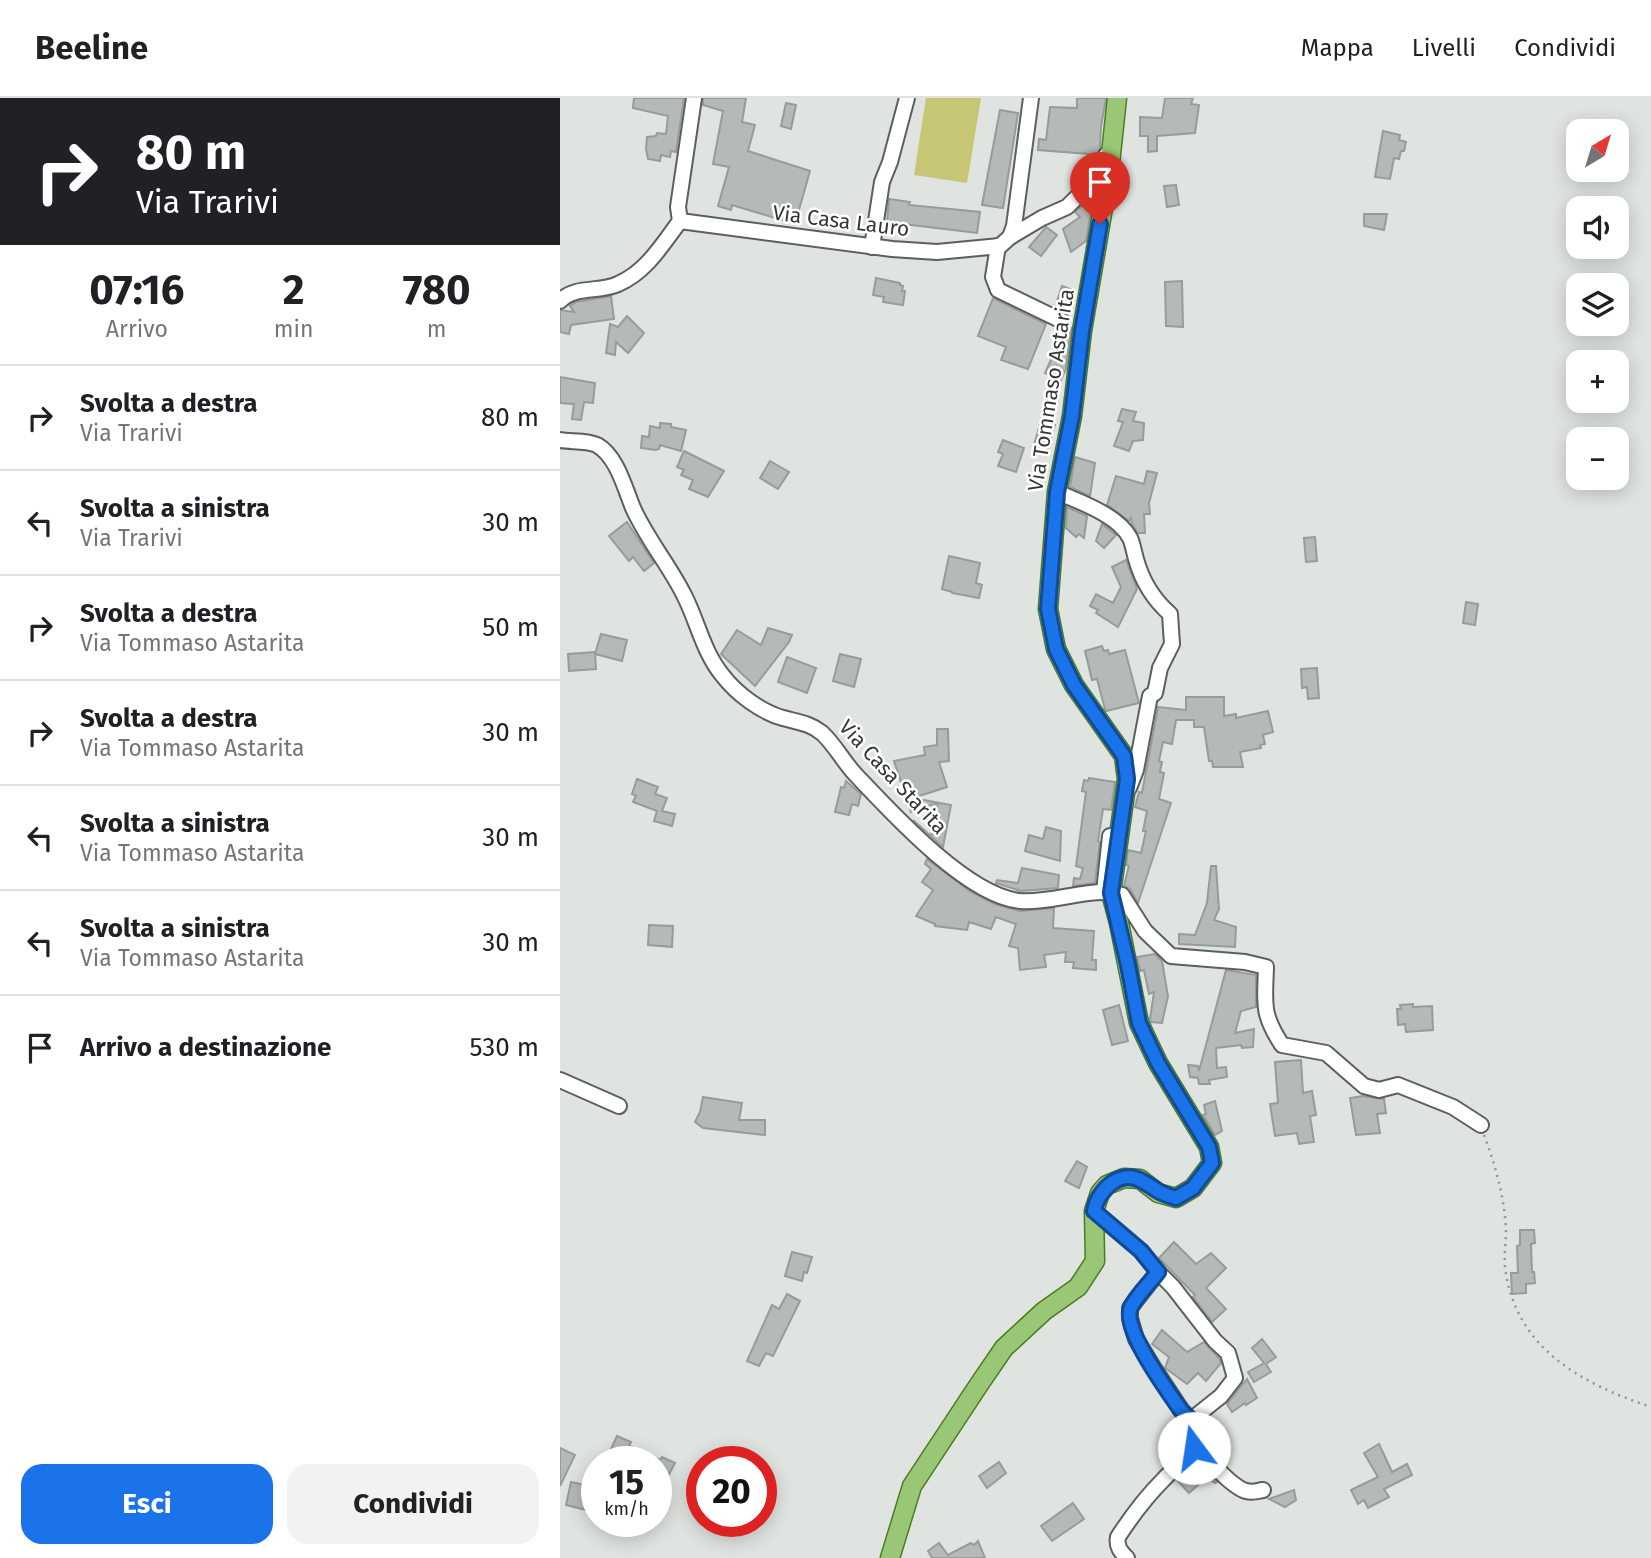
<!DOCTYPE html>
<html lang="it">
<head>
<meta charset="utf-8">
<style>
	body { margin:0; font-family:"Fira Sans",sans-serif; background:#f2f2f2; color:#202124; height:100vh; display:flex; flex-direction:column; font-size:26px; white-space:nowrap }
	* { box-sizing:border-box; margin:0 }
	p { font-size:23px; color:#757577 }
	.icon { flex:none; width:38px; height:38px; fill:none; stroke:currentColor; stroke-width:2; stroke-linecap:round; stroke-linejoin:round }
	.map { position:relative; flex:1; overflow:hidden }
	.details { display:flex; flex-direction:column; background:#fff; width:560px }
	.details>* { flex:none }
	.banner { background:#202124; color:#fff; overflow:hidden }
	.needle { width:46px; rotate:38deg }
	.controls { position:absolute; left:1006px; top:21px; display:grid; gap:14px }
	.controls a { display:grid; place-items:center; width:63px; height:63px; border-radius:14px; background:#fff; box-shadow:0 4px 18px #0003; font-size:35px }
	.speed { position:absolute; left:21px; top:1348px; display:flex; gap:14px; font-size:35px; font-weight:700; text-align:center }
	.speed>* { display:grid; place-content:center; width:91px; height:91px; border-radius:50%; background:#fff; box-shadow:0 4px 18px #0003; line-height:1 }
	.speed small { font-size:18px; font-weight:400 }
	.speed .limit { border:10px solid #d22; background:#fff; color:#111 }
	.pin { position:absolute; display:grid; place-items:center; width:60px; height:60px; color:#fff; margin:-72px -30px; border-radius:50% 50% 50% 0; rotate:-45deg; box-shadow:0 0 7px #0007 }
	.pin .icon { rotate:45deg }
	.me { position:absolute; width:77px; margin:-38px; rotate:346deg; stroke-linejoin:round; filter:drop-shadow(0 0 5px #0008) }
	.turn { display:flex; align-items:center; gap:24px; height:147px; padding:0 21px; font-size:32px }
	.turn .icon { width:91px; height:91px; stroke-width:2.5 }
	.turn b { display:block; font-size:49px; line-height:60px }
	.eta { display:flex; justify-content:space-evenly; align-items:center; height:119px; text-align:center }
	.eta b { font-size:42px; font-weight:700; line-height:49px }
	.cta { display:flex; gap:14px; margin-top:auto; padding:14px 21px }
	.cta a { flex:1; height:80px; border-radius:21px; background:#1a73e8; color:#fff; font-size:28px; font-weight:700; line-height:80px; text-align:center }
	.cta a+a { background:#f2f2f2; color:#202124 }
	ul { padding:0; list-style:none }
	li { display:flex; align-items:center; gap:21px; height:105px; padding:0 21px; border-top:2px solid #e0e0e0 }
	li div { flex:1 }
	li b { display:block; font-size:26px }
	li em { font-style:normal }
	header { display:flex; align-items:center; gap:42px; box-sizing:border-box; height:98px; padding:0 35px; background:#fff; border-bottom:2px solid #e0e0e0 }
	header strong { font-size:33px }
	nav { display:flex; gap:38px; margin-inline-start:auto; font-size:24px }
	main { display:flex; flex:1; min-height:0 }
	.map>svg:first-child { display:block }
	.green { fill:#c6c675 }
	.building { fill:#b5bab9; stroke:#969b9b; stroke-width:2 }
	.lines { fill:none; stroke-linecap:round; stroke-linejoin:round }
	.minor-casing { stroke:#5b5f5d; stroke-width:18 }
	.major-casing { stroke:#4b7c22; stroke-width:21 }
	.path { stroke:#919492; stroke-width:2.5; stroke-dasharray:2 5; stroke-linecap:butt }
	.minor { stroke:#fff; stroke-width:14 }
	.major { stroke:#9ac775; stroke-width:18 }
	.route-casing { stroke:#114b97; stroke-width:18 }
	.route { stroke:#1a73e8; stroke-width:12 }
	.labels { text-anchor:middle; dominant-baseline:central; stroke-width:5; stroke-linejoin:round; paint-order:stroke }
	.street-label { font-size:21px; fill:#343534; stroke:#fff }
</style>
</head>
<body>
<header>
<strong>Beeline</strong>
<nav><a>Mappa</a><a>Livelli</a><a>Condividi</a></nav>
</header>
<main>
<section class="details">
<div class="banner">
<div class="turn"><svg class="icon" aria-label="right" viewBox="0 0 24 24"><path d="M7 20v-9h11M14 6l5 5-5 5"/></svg><div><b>80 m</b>Via Trarivi</div></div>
</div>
<div class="eta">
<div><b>07:16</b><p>Arrivo</p></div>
<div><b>2</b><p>min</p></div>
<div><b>780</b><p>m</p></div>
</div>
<ul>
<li><svg class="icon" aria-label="right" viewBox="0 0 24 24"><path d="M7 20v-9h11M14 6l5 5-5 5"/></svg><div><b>Svolta a destra</b><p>Via Trarivi</p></div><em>80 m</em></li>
<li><svg class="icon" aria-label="left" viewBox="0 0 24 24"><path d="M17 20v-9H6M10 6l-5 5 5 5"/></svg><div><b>Svolta a sinistra</b><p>Via Trarivi</p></div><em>30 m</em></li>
<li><svg class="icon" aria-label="right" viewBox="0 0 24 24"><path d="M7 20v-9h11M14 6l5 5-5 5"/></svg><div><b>Svolta a destra</b><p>Via Tommaso Astarita</p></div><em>50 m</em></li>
<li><svg class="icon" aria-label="right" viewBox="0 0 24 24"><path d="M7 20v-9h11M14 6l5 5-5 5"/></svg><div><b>Svolta a destra</b><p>Via Tommaso Astarita</p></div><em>30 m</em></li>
<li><svg class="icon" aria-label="left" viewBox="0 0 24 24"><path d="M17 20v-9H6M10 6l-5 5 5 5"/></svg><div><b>Svolta a sinistra</b><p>Via Tommaso Astarita</p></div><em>30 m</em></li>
<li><svg class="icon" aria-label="left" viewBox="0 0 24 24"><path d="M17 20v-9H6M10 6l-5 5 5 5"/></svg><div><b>Svolta a sinistra</b><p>Via Tommaso Astarita</p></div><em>30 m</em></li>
<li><svg class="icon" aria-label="arrive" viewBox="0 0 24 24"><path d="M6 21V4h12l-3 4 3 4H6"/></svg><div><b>Arrivo a destinazione</b></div><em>530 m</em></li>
</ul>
<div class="cta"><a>Esci</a><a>Condividi</a></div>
</section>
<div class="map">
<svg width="1091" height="1460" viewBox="0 0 1091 1460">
	<rect width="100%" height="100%" fill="#dfe4e1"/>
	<polygon class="green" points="366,0 421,0 407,85 354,77"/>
	<g class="building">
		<polygon points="74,0 124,0 116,54 111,53 110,59 101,57 100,63 88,61 86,51 87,39 96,38 97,35 106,36 108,18 73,10"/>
		<polygon points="143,0 186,0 182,24 195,27 188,53 250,73 235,126 172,107 171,112 158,108 169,69 153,66 163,13 143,7"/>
		<polygon points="517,0 546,0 541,29 540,50 536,62 523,80 519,77 529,56 478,52 479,41 486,42 490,9 517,10"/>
		<polygon points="605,0 633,0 631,6 639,7 635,35 597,38 597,53 588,54 588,38 580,38 580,19 602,20"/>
		<polygon points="226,5 236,7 231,31 221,28"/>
		<polygon points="440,12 458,15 443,110 422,107"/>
		<polygon points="823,33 840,37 839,42 846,44 844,53 841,53 839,61 834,60 830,81 815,79"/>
		<polygon points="616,87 619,107 607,109 604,88"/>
		<polygon points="534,96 526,143 511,154 503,131 520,119 515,114"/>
		<polygon points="329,101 350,104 349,107 420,114 417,135 327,124"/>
		<polygon points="804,116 827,116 824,132 804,128"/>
		<polygon points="486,129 497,137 481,158 469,149"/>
		<polygon points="316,180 340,185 340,187 343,188 342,193 345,193 343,207 323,204 324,199 313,197"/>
		<polygon points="622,183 623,229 606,228 605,184"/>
		<polygon points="502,188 513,192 506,214 495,209"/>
		<polygon points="51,198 54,221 11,227 9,236 0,234 0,212 14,214 10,208 16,204"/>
		<polygon points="433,200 486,226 468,271 441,262 446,249 418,238"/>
		<polygon points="67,218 84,235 68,255 56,244 55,257 46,255 50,226 58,229"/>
		<polygon points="509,229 511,230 506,271 501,282 485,275 504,232"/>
		<polygon points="0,279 35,285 33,305 24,304 21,322 12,321 14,306 0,305"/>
		<polygon points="562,311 576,314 573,323 584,325 583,342 573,343 569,353 554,348 563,324 558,323"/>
		<polygon points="481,323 495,327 487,352 474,347"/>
		<polygon points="100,325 111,326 111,329 126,332 121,353 100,347 99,351 95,352 81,350 82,338 89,339 90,328 100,330"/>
		<polygon points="443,342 464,350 456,374 438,368 443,356 438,354"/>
		<polygon points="124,353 164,373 148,399 129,391 133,382 121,377 124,372 117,369"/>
		<polygon points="515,359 535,365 530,398 510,389"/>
		<polygon points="210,363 229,374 218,391 200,380"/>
		<polygon points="587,373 597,375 589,405 590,416 584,416 585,435 578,435 572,426 571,420 569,423 547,407 556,378 584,386"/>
		<polygon points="507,409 527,418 524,440 519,436 516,439 506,430"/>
		<polygon points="67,424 94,465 84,473 73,459 69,463 49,438"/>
		<polygon points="542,426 556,437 544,450 536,443"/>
		<polygon points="755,439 757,463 746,464 744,440"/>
		<polygon points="389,458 420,465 416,485 422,487 419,500 392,495 392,494 382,491"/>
		<polygon points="566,462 577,491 558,529 536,515 538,512 530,508 536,496 553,505 561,489 552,469"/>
		<polygon points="906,504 918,506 915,527 903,525"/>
		<polygon points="208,530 232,537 229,544 195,588 161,556 177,532 201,547"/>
		<polygon points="41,536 67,542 62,563 35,556"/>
		<polygon points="542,548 544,553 548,552 549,556 565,552 579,605 546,613 545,611 537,581 532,582 525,553"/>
		<polygon points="35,554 36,571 9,573 8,556"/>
		<polygon points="280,556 301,561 294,589 273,583"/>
		<polygon points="227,559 256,570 247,595 218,584"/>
		<polygon points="757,570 759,600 748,601 747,589 742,590 741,571"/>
		<polygon points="626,599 664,599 664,618 676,616 676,620 708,613 713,634 703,637 705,646 700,647 701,650 680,654 683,669 653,669 652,663 649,663 644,629 634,629 634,622 616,622 612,646 603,644 599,663 602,664 600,674 604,675 599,701 611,705 578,805 570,791 564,788 569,768 566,767 568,752 581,755 586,733 583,733 587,713 575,709 579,694 582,695 598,609 626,612"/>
		<polygon points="377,631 388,631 389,663 379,664 387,689 353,700 391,707 383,749 353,722 371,738 378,705 351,714 334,663 365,657 364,649 377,647"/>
		<polygon points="529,680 555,684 551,712 543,711 538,743 540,744 535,785 513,788 514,780 520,781 523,770 516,768 526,694 522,693 524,682 528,683"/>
		<polygon points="77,681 98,689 95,696 107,700 102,713 115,716 112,728 94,723 97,713 73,704 76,698 72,696"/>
		<polygon points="286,683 301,696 298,708 292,706 289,717 275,714 281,689 284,690"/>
		<polygon points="486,729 501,733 500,763 465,753 469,737 483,741"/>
		<polygon points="367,761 411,794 435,806 460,813 494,810 493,830 534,833 532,862 536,862 536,872 513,870 514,864 505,864 506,854 484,857 486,869 460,872 458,850 449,848 456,826 436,819 431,831 409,824 407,832 375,828 375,826 356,818 373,792 362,784 371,771 365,766"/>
		<polygon points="651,768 656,768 659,811 654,822 676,829 675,849 619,846 619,836 635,837 647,805"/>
		<polygon points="462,770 499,777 498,790 461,793 436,785 437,782 458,785"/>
		<polygon points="89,827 113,828 112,849 88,847"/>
		<polygon points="595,856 602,863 608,898 602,925 591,924 590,921 594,894 589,896 584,872 580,873 577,859"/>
		<polygon points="666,872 696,877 696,909 681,913 675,935 694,931 693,949 682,950 681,947 656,950 657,970 666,969 667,979 649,982 650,986 639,986 638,980 630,979 628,967 638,968 639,973"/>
		<polygon points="853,906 853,909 872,908 873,932 846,934 845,926 838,927 837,911 841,911 840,907"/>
		<polygon points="559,907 568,943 552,947 543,912"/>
		<polygon points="741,962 743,995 752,993 756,1017 750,1018 754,1044 739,1046 737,1035 715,1038 710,1006 718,1005 715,964"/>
		<polygon points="803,998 824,1001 826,1015 817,1016 820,1035 796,1037 790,1000"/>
		<polygon points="143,999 182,1005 179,1022 205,1022 205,1037 143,1030 135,1024 140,1014"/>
		<polygon points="655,1003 662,1033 655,1037 643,1017 646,1016 644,1007"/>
		<polygon points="517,1063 527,1069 519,1090 505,1083"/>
		<polygon points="960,1132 974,1132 975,1145 971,1146 972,1174 974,1174 975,1185 966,1186 966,1195 952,1196 951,1175 958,1175 957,1148 960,1147"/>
		<polygon points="614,1144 636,1166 651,1155 666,1170 646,1190 666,1211 652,1224 633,1199 635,1197 599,1160"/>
		<polygon points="232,1154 252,1159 247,1175 244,1174 242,1183 225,1178"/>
		<polygon points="227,1196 240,1203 213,1258 206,1255 199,1268 187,1263 212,1207 219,1211"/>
		<polygon points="602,1232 627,1254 644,1244 659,1260 661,1265 646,1283 638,1275 627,1286 605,1270 609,1259 592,1246"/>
		<polygon points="702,1241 716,1259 706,1266 711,1274 694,1284 688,1274 704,1265 692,1250"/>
		<polygon points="687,1281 697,1300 686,1307 685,1305 672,1314 667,1306"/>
		<polygon points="57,1338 71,1344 69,1348 100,1362 102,1359 115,1365 106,1382 96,1377 96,1363 67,1363 50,1353"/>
		<polygon points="819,1346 832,1374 847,1366 852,1377 824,1391 829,1399 808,1410 804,1402 798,1406 791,1392 818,1379 804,1355"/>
		<polygon points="0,1350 15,1357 0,1388"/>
		<polygon points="439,1364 446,1375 427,1390 419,1378"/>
		<polygon points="638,1364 657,1384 655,1385 647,1379 629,1395 617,1382"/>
		<polygon points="11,1384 30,1388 28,1397 37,1399 34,1414 6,1407"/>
		<polygon points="734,1392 736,1402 725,1409 709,1401"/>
		<polygon points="513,1405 524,1421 492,1443 481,1428"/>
		<polygon points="418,1443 425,1460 372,1460 368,1453 379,1445 388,1457 411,1445 414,1447"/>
	</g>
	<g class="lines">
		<g class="minor-casing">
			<g id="minor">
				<polyline points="120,123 332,151 377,154 440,148 450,139 482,120 507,109 534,82 545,65 546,57"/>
				<polyline points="450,139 454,128 471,0"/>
				<polyline points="438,148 433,179 438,192 502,223"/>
				<polyline points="312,149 322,84 330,64 347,0"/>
				<path d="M0,203C16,187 39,195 58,186C86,174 102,147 120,123L118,109L134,0"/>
				<path d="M0,342C10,344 27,342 37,347C57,358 65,391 73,410C87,441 109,467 124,497C138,524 143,554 163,578C177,596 201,614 223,620C237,624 250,625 262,635C275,647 283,663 295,676C331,714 407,798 460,803C489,805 516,794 544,794L550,738H558"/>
				<path d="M497,394C520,404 558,417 570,440C573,446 574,455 576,461C582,483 593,501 610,516L612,546L600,570L595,595L590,598L576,672L569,690"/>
				<path d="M551,795L562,797L585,833L611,858L685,864L706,869C705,905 701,915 722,947L766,955L804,988L819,992L838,987L893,1009L921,1027"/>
				<polyline points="0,982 59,1008"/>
				<path d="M534,1113L581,1153L598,1174L570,1210V1220L576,1241L593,1269L622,1313L631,1322L636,1344C628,1361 615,1369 603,1382C586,1399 571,1419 558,1439C556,1449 561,1454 567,1460"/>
				<polyline points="598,1174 613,1189 655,1243 668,1255 675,1280 661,1298 631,1322"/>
				<path d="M636,1344C643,1358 672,1389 686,1393C693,1395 697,1393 703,1392"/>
			</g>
		</g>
		<g class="major-casing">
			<polyline id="major" points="330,1460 352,1388 420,1285 444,1250 484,1213 518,1189 535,1163 534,1113 540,1095 547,1087 564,1080 580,1081 598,1095 616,1100 633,1090 652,1065 649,1049 598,965 579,925 559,825 551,795 567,681 564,658 514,587 496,551 488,511 497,394 512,318 522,233 549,75 557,0"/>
		</g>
		<path class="path" d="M924,1037C936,1069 944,1098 946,1131C946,1144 944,1157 945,1169C955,1250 1020,1285 1091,1309"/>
		<use href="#minor" class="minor"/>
		<use href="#major" class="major"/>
	</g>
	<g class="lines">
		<g class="route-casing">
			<path id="route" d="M540,126L522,233L512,318L497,394L488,511L496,551L514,587L564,658L567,681L551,795L568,867L579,925L598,965L649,1049L652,1065L633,1090L616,1100C597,1095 597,1091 582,1083C560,1070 537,1093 534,1113L581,1153L598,1174C590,1185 577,1197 571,1209C561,1230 608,1293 620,1311C623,1315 629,1319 631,1323C634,1330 637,1344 634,1350"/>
		</g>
		<use href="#route" class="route"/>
	</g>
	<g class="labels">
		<g class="street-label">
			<text transform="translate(281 123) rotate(7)">Via Casa Lauro</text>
			<text transform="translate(491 292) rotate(-81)">Via Tommaso Astarita</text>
			<text transform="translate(333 679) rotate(47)">Via Casa Starita</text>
		</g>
	</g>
</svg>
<div class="controls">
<a><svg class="needle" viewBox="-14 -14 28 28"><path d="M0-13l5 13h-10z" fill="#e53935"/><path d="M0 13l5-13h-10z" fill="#757577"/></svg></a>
<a><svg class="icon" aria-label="sound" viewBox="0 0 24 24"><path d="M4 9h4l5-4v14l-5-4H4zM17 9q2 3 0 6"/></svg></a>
<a><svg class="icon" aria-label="layers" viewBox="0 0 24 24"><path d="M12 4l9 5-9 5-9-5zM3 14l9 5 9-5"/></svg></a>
<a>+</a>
<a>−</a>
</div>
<div class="speed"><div>15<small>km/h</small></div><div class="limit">20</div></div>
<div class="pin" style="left:540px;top:126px;background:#d93025"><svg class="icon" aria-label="arrive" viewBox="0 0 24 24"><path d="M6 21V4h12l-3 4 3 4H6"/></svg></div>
<svg class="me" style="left:634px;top:1350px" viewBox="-20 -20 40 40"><circle r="19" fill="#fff"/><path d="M0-13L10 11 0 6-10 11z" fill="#1a73e8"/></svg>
</div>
</main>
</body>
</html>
